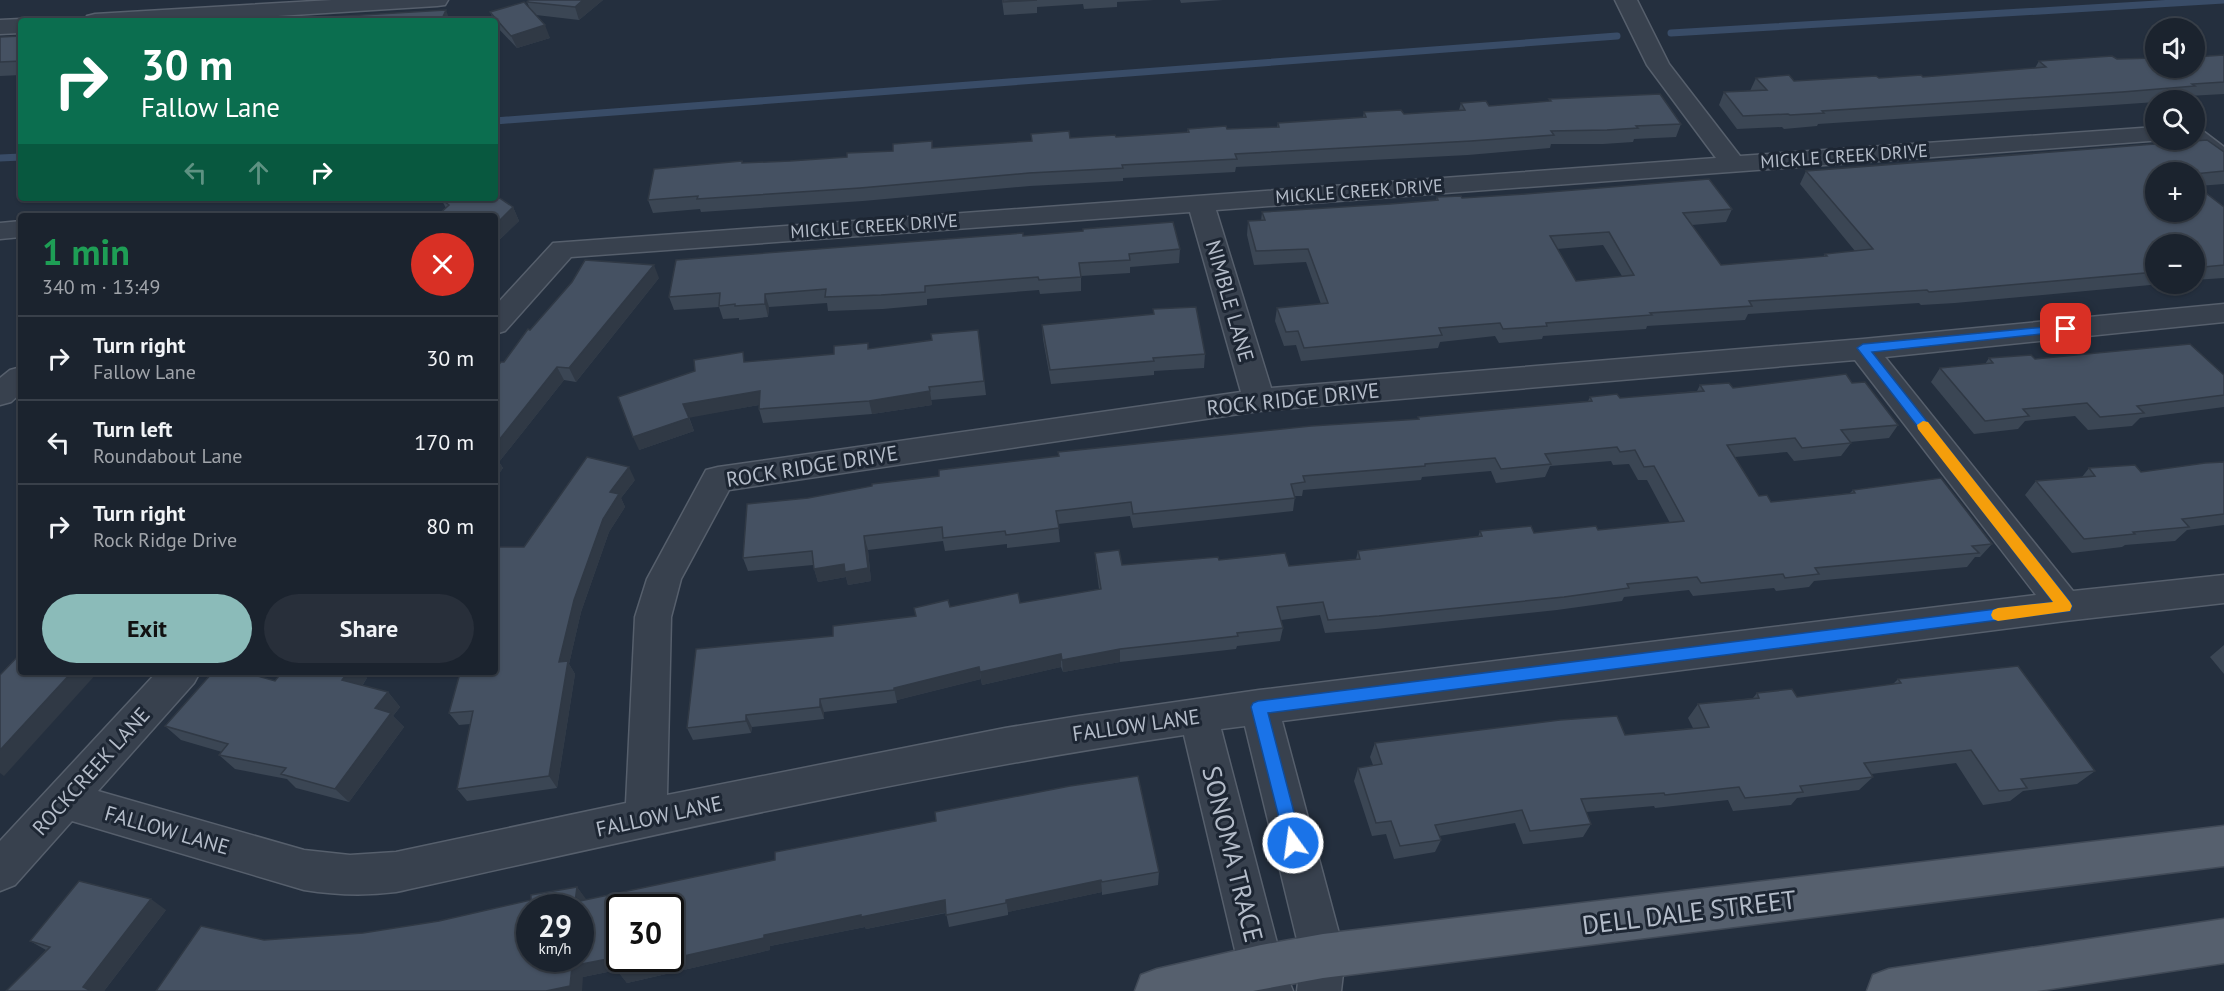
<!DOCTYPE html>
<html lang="en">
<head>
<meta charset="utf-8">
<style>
	body { margin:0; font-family:"PT Sans",sans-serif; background:#282f3a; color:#f1f3f6; height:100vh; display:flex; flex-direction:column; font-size:22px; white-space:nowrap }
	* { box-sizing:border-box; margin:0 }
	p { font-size:20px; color:#a0a4aa }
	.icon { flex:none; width:33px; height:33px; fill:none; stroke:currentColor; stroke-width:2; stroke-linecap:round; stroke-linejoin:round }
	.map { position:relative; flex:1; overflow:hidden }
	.side { position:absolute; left:18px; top:213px; width:480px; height:462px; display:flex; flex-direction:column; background:#1b232e; border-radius:6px; box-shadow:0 2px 4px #0004,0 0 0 2px #39404a }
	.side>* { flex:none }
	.guide { position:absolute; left:18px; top:18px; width:480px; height:183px; border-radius:6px; box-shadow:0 2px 4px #0004,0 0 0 2px #39404a; background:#0b6e4f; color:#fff; overflow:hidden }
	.tools { position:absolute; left:2145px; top:18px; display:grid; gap:12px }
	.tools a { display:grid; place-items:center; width:60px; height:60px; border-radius:50%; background:#1b232e; box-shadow:0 2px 4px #0004,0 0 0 2px #39404a; font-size:30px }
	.speed { position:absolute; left:516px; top:894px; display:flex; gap:12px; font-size:30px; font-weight:700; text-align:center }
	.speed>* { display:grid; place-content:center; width:78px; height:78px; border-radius:50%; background:#1b232e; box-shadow:0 2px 4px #0004,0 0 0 2px #39404a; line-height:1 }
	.speed small { font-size:15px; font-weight:400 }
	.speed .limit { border:3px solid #111; border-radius:9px; background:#fff; color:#111 }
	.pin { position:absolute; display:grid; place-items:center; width:51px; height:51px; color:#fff; margin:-26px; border-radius:12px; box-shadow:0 3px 9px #0006 }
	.me { position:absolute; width:66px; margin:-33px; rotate:346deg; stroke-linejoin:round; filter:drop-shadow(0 0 4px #0008) }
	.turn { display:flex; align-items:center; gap:21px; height:126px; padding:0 24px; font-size:27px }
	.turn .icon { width:78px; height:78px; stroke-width:2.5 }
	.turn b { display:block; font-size:42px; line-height:51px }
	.lanes { display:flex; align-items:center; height:57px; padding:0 24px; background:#0003; justify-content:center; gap:30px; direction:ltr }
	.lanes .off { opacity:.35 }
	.round { display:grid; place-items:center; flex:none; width:63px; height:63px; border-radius:32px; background:#282f3a }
	.head { display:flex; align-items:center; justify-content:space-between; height:102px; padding:0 24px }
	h1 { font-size:36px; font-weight:800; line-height:45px; color:#1e9e55 }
	.action { display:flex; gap:12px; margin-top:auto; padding:12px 24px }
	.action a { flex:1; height:69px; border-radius:36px; background:#8bbbb9; color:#111; font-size:24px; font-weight:800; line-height:69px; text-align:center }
	.action a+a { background:#282f3a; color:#f1f3f6 }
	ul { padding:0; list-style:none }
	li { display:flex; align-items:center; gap:18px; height:84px; padding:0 24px; border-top:2px solid #39404a }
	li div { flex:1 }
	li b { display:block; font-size:22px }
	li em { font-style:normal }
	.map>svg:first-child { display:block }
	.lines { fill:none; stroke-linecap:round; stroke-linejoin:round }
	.stream { stroke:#394c67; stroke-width:7 }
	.minor-casing { stroke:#565f6c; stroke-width:3 }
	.major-casing { stroke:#414a57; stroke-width:3 }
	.minor { fill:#38414e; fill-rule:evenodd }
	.major { fill:#56606e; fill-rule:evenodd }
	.wall { fill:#3b4654; fill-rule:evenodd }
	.shaded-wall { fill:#303945 }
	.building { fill:#455162; stroke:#303945; stroke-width:1.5; fill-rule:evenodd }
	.route { fill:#1a73e8; stroke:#114b97; stroke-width:1.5 }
	.slow { fill:#f59e0b }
	.labels { text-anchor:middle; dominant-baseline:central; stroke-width:6; stroke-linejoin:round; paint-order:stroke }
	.far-street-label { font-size:18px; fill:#b4bcc9; stroke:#1d2633 }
	.street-label { font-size:21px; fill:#b4bcc9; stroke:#1d2633 }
	.near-street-label { font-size:26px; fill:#b4bcc9; stroke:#1d2633 }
</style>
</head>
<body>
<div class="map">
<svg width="2224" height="991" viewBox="0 0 2224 991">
	<rect width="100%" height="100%" fill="#242f3e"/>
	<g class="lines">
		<g class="stream">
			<polyline points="1671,33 2224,0"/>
			<polyline points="495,121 1617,36"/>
			<polyline points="0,158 21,157"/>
		</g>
		<g class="minor-casing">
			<g id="minor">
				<polygon points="332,0 448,0 445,5 437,6 200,21 84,21 87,16 95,14"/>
				<path d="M1615,0H1637L1669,64L1740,156L2156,127V140H2163L1216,210L1271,388L1863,339L2224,304V322L1885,357L2073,591L2224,575V603L2065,621L1282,721L1345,956L1341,991H1297L1301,956L1245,726L1221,729L1283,966L1293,991H1249L1239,967L1184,735C919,774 658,834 396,892C365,896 335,895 304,890L72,821L15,885L0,891V841L157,672H200L194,683L98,791L304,850L350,855L396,852L626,803L635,617L647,579L706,470L718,467L1241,392L1190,212L571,257L505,331L495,334V306L553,243L1716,158L1647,65ZM1855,360L2036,595L1259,690L1079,716L1005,728L667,795L671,617L681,579L729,490L1259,411Z"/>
				<polygon points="21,19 27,21 21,21 21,33 0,34 0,20"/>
				<polygon points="2194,129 2203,131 2224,147 2224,167 2215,164 2185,141 2184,140 2194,140"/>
				<polygon points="21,221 21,237 0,239 0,223"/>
				<polygon points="21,367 21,393 11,402 0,405 0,378 10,370"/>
			</g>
		</g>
		<g class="major-casing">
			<g id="major">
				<polygon points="2224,826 2224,866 1323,978 1253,991 1135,991 1141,975 1157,969 1261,945 1323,934"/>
				<polygon points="2224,919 2224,963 2037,991 1867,991 1873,975 1889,969"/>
			</g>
		</g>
		<use href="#minor" class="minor"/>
		<use href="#major" class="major"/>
	</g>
	<g class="wall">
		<polygon points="603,0 579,20 536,15 550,38 517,48 495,25 495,21 494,21 490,12 530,9 527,2"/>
		<polygon points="1002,0 1154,0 1117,2 1117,7 1084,9 1083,4 1037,7 1037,13 1004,15"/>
		<polygon points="1180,0 1223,0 1181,3"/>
		<polygon points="21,36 21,75 0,76 0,37"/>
		<polygon points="2224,55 2224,94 2188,96 2186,99 2156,100 2156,102 2113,105 1818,124 1817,126 1784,129 1782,127 1737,129 1719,105 1724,92 1750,91 1756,78 1794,81 1923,77 2035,68 2039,61 2117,59 2156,68"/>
		<polygon points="1549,99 1681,124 1676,137 1634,139 1633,142 1603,144 1551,144 1550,148 1468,155 1236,167 1235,172 1123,178 1123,181 1030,186 863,201 701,212 700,209 653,213 648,200 742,161 743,163 790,161 847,157 933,148 1031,141 1031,134 1070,138 1116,137 1187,132 1188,129 1227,129 1277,127 1278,123 1363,117 1364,112 1404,114 1459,110 1461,103 1489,106 1549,101"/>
		<path d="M2224,152V184L2198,186L2224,207V278L2194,280V244H2156V284H2161L1955,303L1921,305L1919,303L1748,314L1745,320L1647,326L1646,329L1543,336L1542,339L1499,343L1495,336L1440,342L1438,348L1301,361L1296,345L1284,346L1275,321L1277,308L1321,304L1306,262L1254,265L1247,235L1248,221H1261L1262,212L1390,204L1436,200L1437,197L1732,209L1726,222L1692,225L1721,265L1823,257L1825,254L1855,251L1800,184L1806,171ZM2156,172H2194V212ZM1603,245L1622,276L1576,281L1557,249Z"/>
		<polygon points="441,199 513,207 519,221 495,244 495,216 446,208"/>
		<polygon points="1023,236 1180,249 1179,263 1130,267 1130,273 1081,276 1081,291 1040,294 1039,290 927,299 927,305 883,309 828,311 827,303 769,307 768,317 739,320 739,318 723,319 719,307 674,310 669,297"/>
		<polygon points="659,278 576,382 564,380 499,462 503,468 495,479 504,362 530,330"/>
		<polygon points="1153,309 1205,354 1204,368 1154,371 1154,375 1051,384 1043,339 1042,325 1153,314"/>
		<polygon points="978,330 986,395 931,400 932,405 872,414 763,423 759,409 759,405 689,417 694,431 639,450 695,371 747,362 834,354 932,340"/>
		<polygon points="1989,358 2035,359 2224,375 2224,407 2140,418 2132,426 2088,430 2075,416 2025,421 2018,429 1974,434 1931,382 1940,368 1985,364"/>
		<polygon points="1852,383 1898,425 1889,438 1850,442 1851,443 1841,456 1794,461 1787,452 1735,457 1759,496 1771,502 1850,493 1853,490 1992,544 1980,557 1975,557 1967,567 1814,581 1809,587 1776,591 1774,588 1693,596 1689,590 1624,597 1622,601 1557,610 1376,629 1325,633 1320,615 1281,620 1283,628 1280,641 1237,646 1236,649 1120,662 1063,672 1061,667 982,685 981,679 897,700 897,703 824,712 824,719 752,727 751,733 693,740 687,728 833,636 916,616 950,607 1020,603 1099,589 1096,566 1095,553 1122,565 1219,560 1289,566 1356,559 1358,551 1478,537 1480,531 1534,533 1598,530 1670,523 1647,480 1638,480 1629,464 1613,465 1611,461 1550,466 1545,477 1496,483 1491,471 1422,477 1421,480 1303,490 1302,496 1295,496 1293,511 1133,528 1130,516 1058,524 1060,542 1007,548 1007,544 945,551 943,541 868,550 871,581 848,585 846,577 818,582 813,565 748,571 743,558 808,498 1418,419 1418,417 1588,401 1590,397 1620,398 1697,391 1700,385 1733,388"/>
		<polygon points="2224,462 2224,525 2187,530 2175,541 2125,545 2122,547 2072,553 2025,495 2036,481 2082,477 2089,468 2141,472"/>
		<polygon points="635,480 621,498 625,507 609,532 581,612 569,664 575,674 557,788 467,801 457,789 470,724 459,725 449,713 465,673 524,547"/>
		<polygon points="2224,645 2224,674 2210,657"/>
		<polygon points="282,672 361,672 367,678 362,686 388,692 400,707 393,716 404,727 349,802 296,788 287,779 235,769 219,755 222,752 181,740 165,726 275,681"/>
		<polygon points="1898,679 2095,771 2077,784 2023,791 2010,801 1983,805 1956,763 1871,774 1873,777 1859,790 1797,798 1791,805 1733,811 1728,800 1655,808 1654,806 1586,812 1591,824 1583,837 1523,844 1515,823 1439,836 1441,840 1435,852 1394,859 1386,834 1372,836 1354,781 1358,768 1373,765 1370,757 1375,743 1625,735 1693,728 1688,718 1698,704 1753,698 1757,693 1797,697 1893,684"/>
		<polygon points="1159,872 1158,885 1102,895 1102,892 1008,912 1008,915 949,927 946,913 866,929 865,927 770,946 770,950 627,983 617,970 583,977 264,940 363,933 439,921 531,900 577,887 586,900"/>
		<polygon points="166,910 104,991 6,991 46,950 30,941"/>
	</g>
	<g class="shaded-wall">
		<polygon points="583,0 603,0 579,20 575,7"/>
		<polygon points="446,10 450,21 441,21"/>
		<polygon points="545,25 550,38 517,48 511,36"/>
		<polygon points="513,207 519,221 495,244 495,225"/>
		<polygon points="654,265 659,278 576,382 569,368"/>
		<polygon points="765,294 769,307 768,317 765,304"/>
		<polygon points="557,367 564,380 499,462 503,468 495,479 495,445"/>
		<polygon points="760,391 764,404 688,418 683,404"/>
		<polygon points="930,391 932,405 872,414 869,401"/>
		<polygon points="689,418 694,431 639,450 633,437"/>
		<polygon points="629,467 635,480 621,498 625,507 609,532 581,612 569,664 575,674 557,788 549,776 559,662 574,600 610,492"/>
		<polygon points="864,536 868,550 871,581 848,585 846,577 818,582 814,569 844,564"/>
		<polygon points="1120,649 1120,662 1063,672 1062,660"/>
		<polygon points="1061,654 1061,667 982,685 980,672"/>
		<polygon points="979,667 981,679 897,700 897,703 894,688"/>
		<polygon points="72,672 98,672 4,776 0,773 0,750"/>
		<polygon points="348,672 361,672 367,678 355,695 342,680"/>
		<polygon points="388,692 400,707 393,716 404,727 349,802 335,789 375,708"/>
		<polygon points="820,699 824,712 824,719 820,707"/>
		<polygon points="746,715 752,727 751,733 746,721"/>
		<polygon points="1101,880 1102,892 1008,912 1006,900"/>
		<polygon points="577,887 586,899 585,914 575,902"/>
		<polygon points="151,899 166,910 104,991 91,991 83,987"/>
		<polygon points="945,900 948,912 866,929 865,927 770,946 770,950 627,983 617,971 764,935 861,915"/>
		<polygon points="618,957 627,968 583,977 582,991 546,991 572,966"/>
	</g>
	<g class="building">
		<polygon points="529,0 583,0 575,7 527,2"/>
		<polygon points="1003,0 1037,0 1003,2"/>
		<polygon points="524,2 545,25 511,36 490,12"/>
		<polygon points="446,10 441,21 262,21"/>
		<polygon points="21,36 21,61 0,62 0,37"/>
		<polygon points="2224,55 2224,82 2192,84 2195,86 2122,92 1822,111 1824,113 1790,115 1788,114 1743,116 1724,92 1767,90 1756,78 1789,75 1794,81 1876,76 1879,78 1921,75 1923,77 2046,67 2039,61 2112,56 2117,59 2156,58 2156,68 2194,68 2194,57"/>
		<polygon points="1660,94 1681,124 1636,126 1638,128 1607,130 1551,131 1554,135 1471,141 1235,154 1237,159 1122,165 1123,168 1029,173 860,188 697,199 698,196 648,200 654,169 742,161 742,163 790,161 847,157 847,153 893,151 893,144 932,141 932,148 1032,141 1031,134 1069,131 1070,138 1115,135 1116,137 1189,132 1188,129 1226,126 1227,129 1279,127 1278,123 1366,117 1364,112 1401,110 1404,114 1465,110 1461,103 1486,101 1489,106 1551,101 1549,99"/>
		<path d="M2207,140L2224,152V171L2194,174V172H2156V212H2194V184L2224,207V265L2194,268V244H2156V272L1964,289L1929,292L1927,290L1749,301L1752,306L1650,313L1652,315L1546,323L1547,326L1503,329L1500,323L1439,328L1442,335L1304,348L1298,331L1286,332L1277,308L1328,303L1308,249L1256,251L1248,221L1265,220L1262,212L1390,204L1438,200L1437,197L1461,196L1462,198L1525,194L1709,179L1732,209L1683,213L1721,265L1827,256L1825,254L1873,249L1806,171ZM1609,232L1634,275L1576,281L1550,236Z"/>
		<polygon points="495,195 513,207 495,225 495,216 437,216 449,205 441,199 443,198 495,198"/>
		<polygon points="1173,222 1180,249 1129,254 1130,260 1079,263 1081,277 1039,280 1038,277 925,286 925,292 881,295 825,297 826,289 765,294 765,304 735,306 735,304 719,306 720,293 669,297 676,260 1023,233 1023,236 1083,231 1083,229"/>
		<polygon points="585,260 654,265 569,368 557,367 495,445 495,369 501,362 504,362 528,329 530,330 572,282"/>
		<polygon points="1196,307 1205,354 1153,358 1154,361 1050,370 1042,325 1154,314 1153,309"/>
		<polygon points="978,330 984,381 929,387 930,391 869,401 759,409 760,391 683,404 689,418 633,437 618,397 695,371 694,360 743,352 744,362 834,354 834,346 868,343 868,349 932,340 931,334"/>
		<polygon points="2190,344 2224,375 2224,395 2137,406 2144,413 2100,417 2087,403 2023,409 2029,416 1985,421 1940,368 1993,363 1989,358 2031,355 2035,359"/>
		<polygon points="1846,374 1852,383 1865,382 1898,425 1841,430 1851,443 1802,448 1795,438 1727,445 1759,496 1767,495 1771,502 1855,493 1853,490 1941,478 1992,544 1972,546 1979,553 1815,568 1819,574 1785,578 1783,574 1701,583 1697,577 1627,584 1629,588 1564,597 1379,616 1328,620 1323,602 1277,607 1283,628 1237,633 1238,636 1120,649 1062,660 1061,654 980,672 979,667 894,688 894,690 820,699 820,707 746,715 746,721 687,728 696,649 833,636 833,626 916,616 914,608 948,600 950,607 1018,593 1020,603 1101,589 1095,553 1119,550 1122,565 1218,557 1219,560 1285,553 1289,566 1360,559 1358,551 1482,536 1480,531 1531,526 1534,533 1596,526 1598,530 1684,521 1654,466 1644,467 1635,450 1620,452 1617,447 1545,454 1551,464 1501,469 1495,458 1425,464 1425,466 1303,476 1305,482 1291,484 1295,498 1133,514 1131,502 1056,511 1059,528 1006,535 1005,531 943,538 942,527 864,536 868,568 845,572 844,564 814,569 812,551 743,558 747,504 808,498 872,486 872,484 939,476 939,470 1059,456 1058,452 1311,426 1419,419 1418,417 1592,401 1590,397 1617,394 1620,398 1704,391 1700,385 1729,383 1733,388"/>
		<polygon points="587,457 629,467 610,492 619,494 603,519 574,600 559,662 568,661 549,776 457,789 473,711 449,713 460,673 465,672 495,672 495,554 498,547 524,547"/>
		<polygon points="2224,462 2224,514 2182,519 2189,527 2133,532 2135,534 2084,539 2036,481 2095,476 2089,468 2135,465 2141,472 2205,463"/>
		<polygon points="21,653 21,672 72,672 0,750 0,675"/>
		<polygon points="2018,666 2095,771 2021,779 2027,788 1999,791 1971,750 1864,763 1873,777 1800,786 1803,792 1745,798 1739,787 1665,795 1664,793 1581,799 1591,824 1530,831 1522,810 1435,825 1441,840 1400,846 1391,821 1376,823 1358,768 1382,764 1375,743 1560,720 1617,716 1625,735 1709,727 1698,704 1759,698 1757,693 1792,689 1797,697 1901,683 1898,679"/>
		<polygon points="213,672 243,672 275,681 282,672 348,672 342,680 388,692 375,708 391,713 335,789 281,774 286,768 219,755 228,744 165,726"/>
		<path d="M1138,776L1159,872L1102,882L1101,880L1006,900V903L946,915L945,900L861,917V915L764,935V938L617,971L618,957L572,966L570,986L546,991H156L201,926L264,940L363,933L439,921L531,900V895L577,887L575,902L775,860V852L936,821L935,812L1070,786ZM530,908H580V958H530ZM620,908H670V958H620Z"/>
		<polygon points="79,881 151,899 83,987 91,991 6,991 50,947 30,941"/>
	</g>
	<polygon class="route" points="2066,325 2070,326 2070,331 1872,352 2070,602 2072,606 2070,611 1268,713 1302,843 1299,849 1293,851 1287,849 1251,707 1253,703 1258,701 2053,602 1857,348 1863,344"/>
	<polygon class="slow" points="1923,421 1928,422 2070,602 2072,606 2070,611 1998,621 1993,619 1991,615 1993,610 1998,608 2053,602 1918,429 1917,425"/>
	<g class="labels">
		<g class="far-street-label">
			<text transform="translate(1844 156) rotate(-4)">MICKLE CREEK DRIVE</text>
			<text transform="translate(1359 191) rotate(-4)">MICKLE CREEK DRIVE</text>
			<text transform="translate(874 226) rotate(-4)">MICKLE CREEK DRIVE</text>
		</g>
		<g class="street-label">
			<text transform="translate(1230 301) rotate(74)">NIMBLE LANE</text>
			<text transform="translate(1293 399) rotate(-6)">ROCK RIDGE DRIVE</text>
			<text transform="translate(812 466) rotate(-9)">ROCK RIDGE DRIVE</text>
			<text transform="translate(1136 725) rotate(-8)">FALLOW LANE</text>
			<text transform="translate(91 771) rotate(-48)">ROCKCREEK LANE</text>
			<text transform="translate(659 816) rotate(-12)">FALLOW LANE</text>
			<text transform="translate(167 830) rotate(16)">FALLOW LANE</text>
		</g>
		<g class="near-street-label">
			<text transform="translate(1233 854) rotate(76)">SONOMA TRACE</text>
			<text transform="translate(1689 912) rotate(-7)">DELL DALE STREET</text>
		</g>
	</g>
</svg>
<div class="tools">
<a><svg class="icon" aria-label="sound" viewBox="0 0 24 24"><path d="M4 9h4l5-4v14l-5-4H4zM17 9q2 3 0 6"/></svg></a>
<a><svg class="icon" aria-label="search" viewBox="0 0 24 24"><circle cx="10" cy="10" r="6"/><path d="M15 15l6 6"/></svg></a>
<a>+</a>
<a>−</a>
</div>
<div class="speed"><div>29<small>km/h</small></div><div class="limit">30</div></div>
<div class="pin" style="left:2066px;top:329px;background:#d93025"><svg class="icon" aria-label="arrive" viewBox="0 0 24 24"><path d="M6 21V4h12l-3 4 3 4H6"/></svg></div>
<svg class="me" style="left:1293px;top:843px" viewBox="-20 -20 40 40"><circle r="17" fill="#1a73e8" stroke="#fff" stroke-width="3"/><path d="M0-11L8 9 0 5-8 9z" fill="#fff"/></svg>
<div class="guide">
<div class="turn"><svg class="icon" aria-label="right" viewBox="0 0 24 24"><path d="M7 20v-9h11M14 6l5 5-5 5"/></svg><div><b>30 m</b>Fallow Lane</div></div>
<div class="lanes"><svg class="icon off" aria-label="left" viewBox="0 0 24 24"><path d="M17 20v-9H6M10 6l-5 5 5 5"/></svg><svg class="icon off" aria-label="ahead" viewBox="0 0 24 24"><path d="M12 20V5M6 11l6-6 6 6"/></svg><svg class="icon" aria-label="right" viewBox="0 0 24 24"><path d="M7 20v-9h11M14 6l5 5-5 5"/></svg></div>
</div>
<section class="side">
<div class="head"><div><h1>1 min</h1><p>340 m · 13:49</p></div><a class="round" style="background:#d93025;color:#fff"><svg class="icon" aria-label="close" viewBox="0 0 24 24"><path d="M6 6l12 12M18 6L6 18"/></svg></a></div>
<ul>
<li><svg class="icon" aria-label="right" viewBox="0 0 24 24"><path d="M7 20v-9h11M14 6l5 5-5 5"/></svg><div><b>Turn right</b><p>Fallow Lane</p></div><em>30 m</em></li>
<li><svg class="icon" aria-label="left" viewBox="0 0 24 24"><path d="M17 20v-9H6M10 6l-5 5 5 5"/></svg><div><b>Turn left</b><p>Roundabout Lane</p></div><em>170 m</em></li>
<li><svg class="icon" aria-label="right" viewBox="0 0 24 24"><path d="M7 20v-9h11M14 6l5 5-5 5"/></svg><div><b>Turn right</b><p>Rock Ridge Drive</p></div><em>80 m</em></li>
</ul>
<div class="action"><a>Exit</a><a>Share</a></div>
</section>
</div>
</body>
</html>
